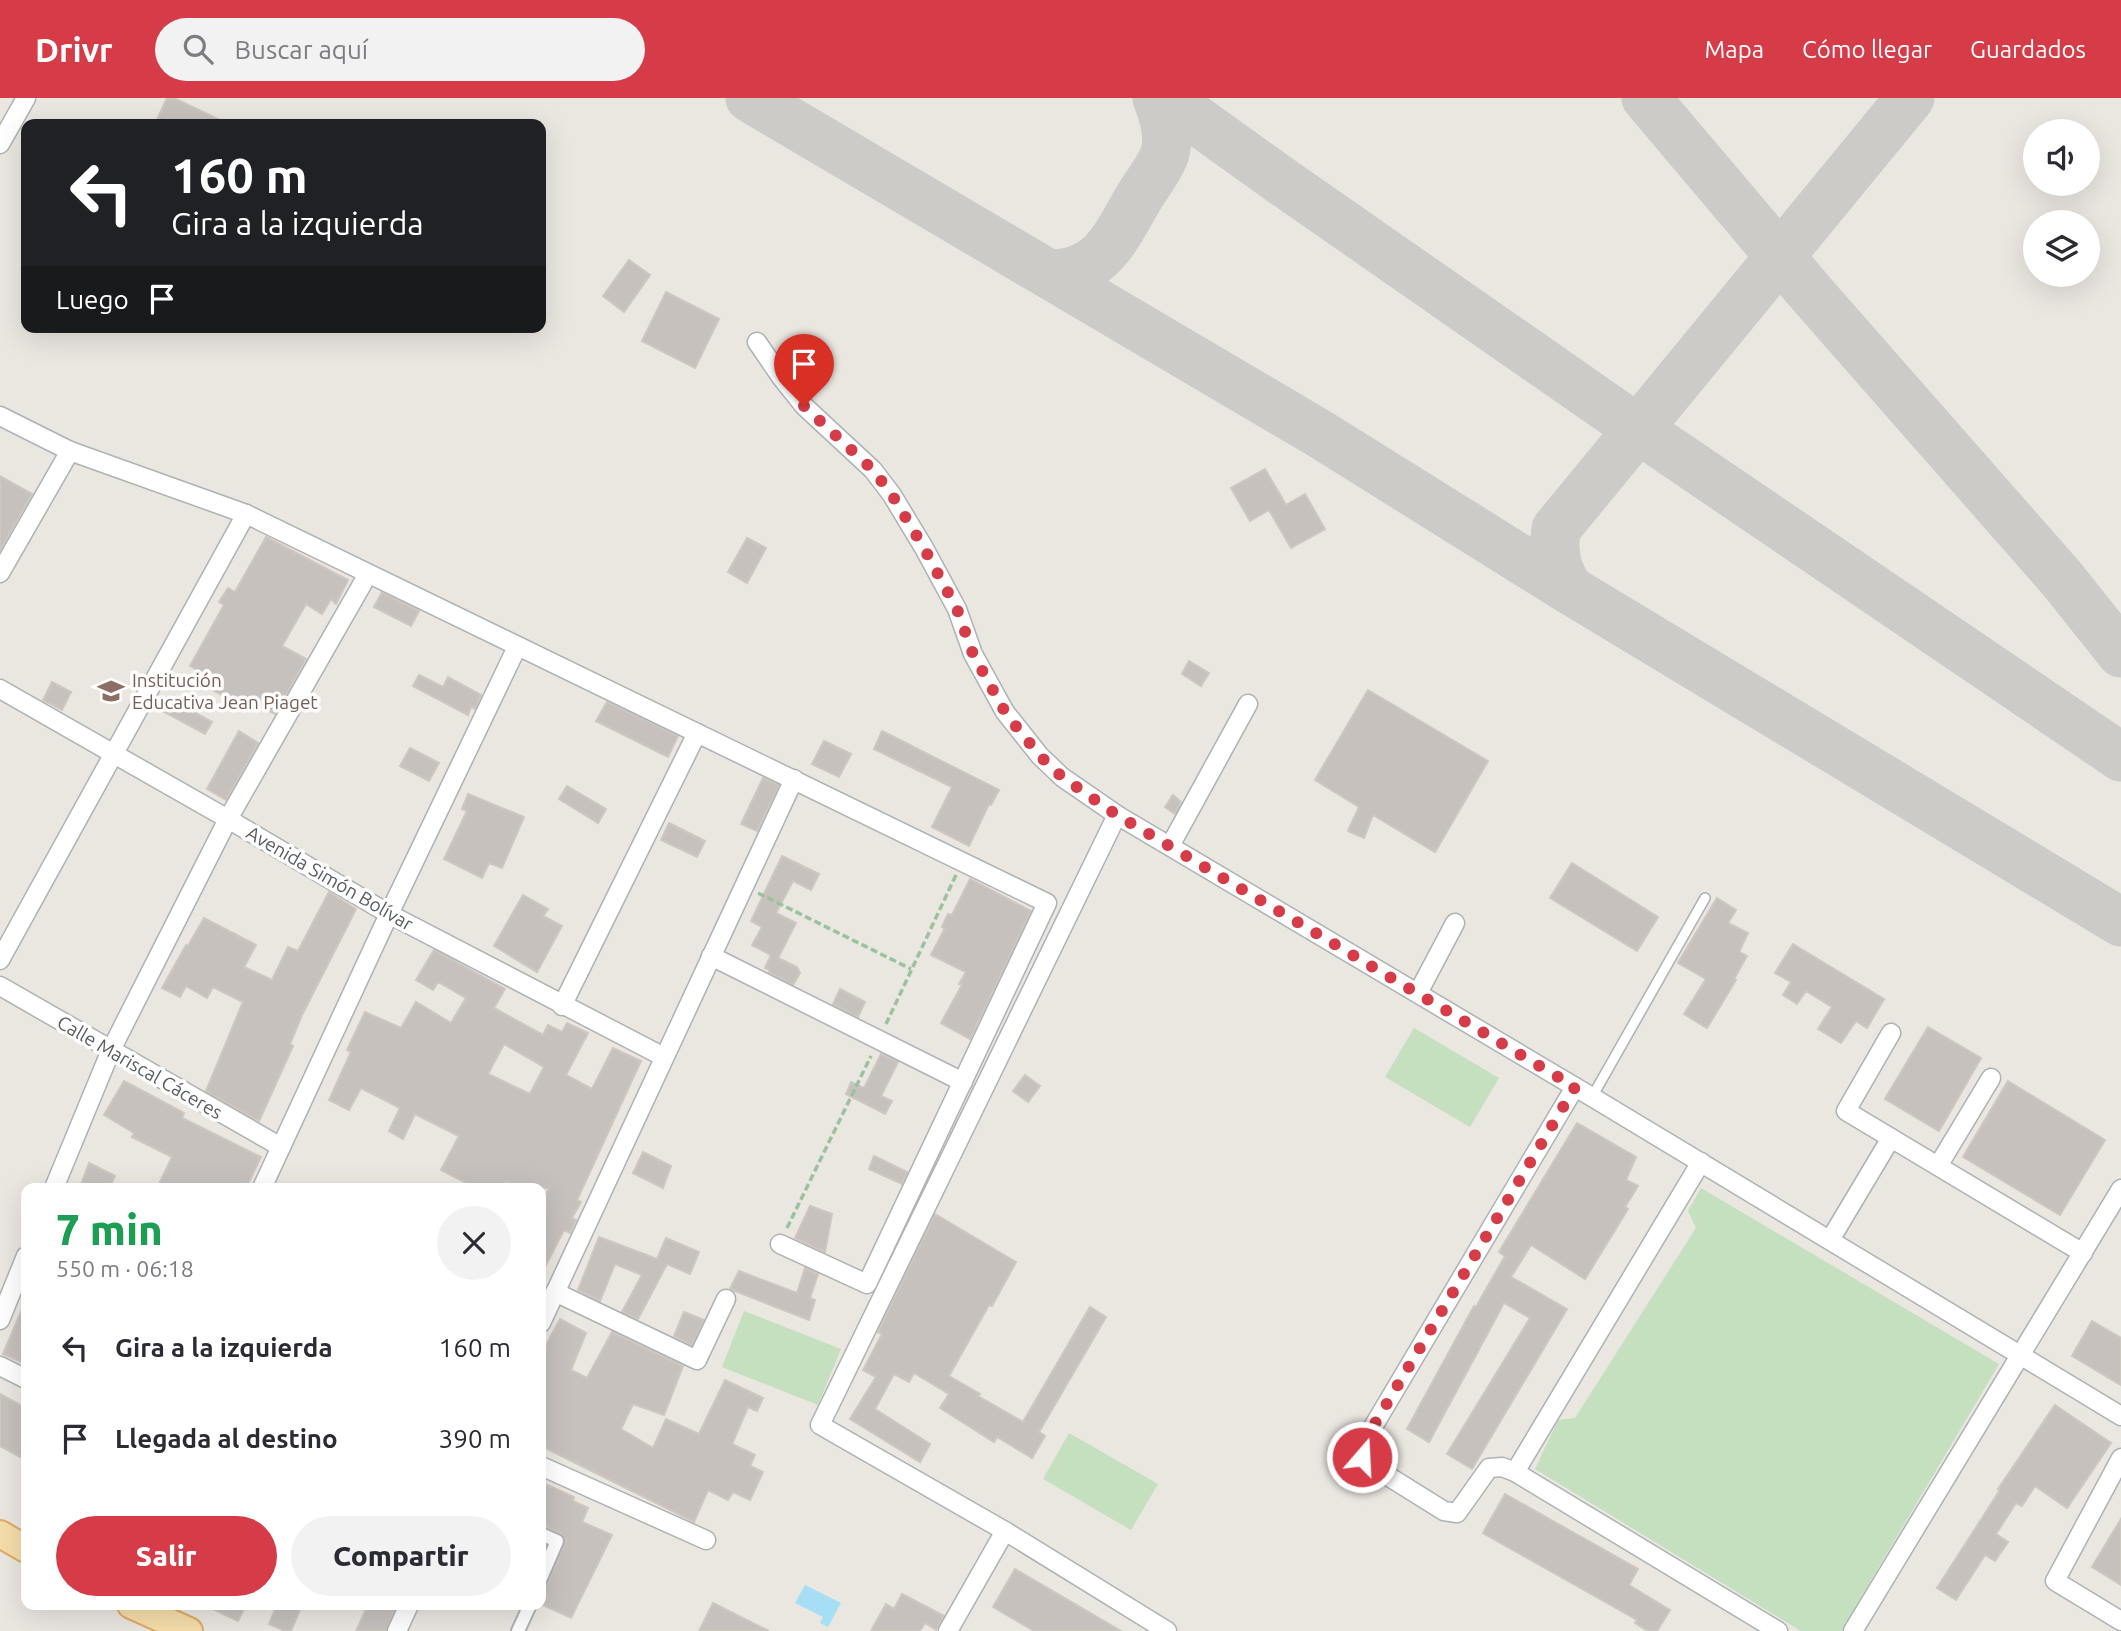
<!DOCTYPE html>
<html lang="es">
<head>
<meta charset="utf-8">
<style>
	body { margin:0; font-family:Ubuntu,sans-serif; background:#f2f2f3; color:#2b2b33; height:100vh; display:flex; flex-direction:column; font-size:26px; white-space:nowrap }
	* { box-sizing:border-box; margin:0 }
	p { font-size:23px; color:#7c7c81 }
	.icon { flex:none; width:38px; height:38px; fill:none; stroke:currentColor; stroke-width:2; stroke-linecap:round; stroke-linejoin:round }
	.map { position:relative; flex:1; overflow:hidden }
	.sheet { position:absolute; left:21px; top:1085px; width:525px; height:427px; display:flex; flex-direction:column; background:#fff; border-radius:14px; box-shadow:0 7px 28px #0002 }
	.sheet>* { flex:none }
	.banner { position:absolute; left:21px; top:21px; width:525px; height:214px; border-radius:14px; box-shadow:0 7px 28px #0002; background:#202124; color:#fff; overflow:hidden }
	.fabs { position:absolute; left:2023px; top:21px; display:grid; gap:14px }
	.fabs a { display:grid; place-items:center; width:77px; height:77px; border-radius:50%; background:#fff; box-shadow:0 7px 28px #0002; font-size:35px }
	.pin { position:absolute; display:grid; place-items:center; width:60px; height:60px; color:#fff; margin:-72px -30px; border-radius:50% 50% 50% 0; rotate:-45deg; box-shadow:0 0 7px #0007 }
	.pin .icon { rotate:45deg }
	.me { position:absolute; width:77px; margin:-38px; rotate:19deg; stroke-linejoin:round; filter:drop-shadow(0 0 5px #0008) }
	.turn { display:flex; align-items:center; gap:24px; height:147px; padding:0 35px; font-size:32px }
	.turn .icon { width:91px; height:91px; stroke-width:2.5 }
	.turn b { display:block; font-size:49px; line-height:60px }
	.then { display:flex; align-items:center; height:66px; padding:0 35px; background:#0003; gap:14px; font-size:26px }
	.round { display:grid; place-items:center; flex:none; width:74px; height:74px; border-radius:37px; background:#f2f2f3 }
	.headline { display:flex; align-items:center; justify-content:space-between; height:119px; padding:0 35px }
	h1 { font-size:42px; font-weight:800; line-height:52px; color:#1e9e55 }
	.button { display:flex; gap:14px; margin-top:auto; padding:14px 35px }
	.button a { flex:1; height:80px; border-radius:42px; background:#d53c48; color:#fff; font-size:28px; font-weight:800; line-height:80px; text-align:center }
	.button a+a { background:#f2f2f3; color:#2b2b33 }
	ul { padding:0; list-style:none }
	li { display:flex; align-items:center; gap:21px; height:91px; padding:0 35px }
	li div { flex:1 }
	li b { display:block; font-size:26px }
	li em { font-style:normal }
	header { display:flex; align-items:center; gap:42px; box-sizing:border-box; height:98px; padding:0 35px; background:#d53c48; color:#fff }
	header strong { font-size:33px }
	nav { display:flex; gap:38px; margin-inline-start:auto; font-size:24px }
	.search { width:490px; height:63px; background:#f2f2f3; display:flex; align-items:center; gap:18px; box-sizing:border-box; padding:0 24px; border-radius:38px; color:#7c7c81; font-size:26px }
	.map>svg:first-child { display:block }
	.green { fill:#c4e0bf }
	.water { fill:#a6dff5 }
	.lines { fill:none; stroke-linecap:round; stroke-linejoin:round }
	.taxiway { stroke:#cccbc8; stroke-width:49 }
	.building { fill:#c6c1bd; stroke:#cec7bf; stroke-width:2; fill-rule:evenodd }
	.service-casing { stroke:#aeb2b5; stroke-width:12 }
	.pedestrian-casing { stroke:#aeb2b5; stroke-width:16 }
	.minor-casing { stroke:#aeb2b5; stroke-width:21 }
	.primary-casing { stroke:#e0aa63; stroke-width:30 }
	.path { stroke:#9bc29f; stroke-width:3.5; stroke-dasharray:7 3.5; stroke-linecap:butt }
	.service { stroke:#fff; stroke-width:9 }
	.pedestrian { stroke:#fff; stroke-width:12 }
	.minor { stroke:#fff; stroke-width:18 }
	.primary { stroke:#f5ddaa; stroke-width:26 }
	.route { stroke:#d53c48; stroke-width:12; stroke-dasharray:0 21.6 }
	.labels { text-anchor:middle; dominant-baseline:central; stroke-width:7; stroke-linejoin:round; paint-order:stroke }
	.education-label { font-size:19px; fill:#785e54; stroke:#fff; text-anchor:start }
	.street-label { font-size:19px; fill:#595d60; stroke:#fff }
</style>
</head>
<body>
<header>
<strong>Drivr</strong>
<div class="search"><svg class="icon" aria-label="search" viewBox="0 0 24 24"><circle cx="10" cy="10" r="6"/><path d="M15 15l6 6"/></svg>Buscar aquí</div>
<nav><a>Mapa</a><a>Cómo llegar</a><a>Guardados</a></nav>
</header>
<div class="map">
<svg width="2121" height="1533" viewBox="0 0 2121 1533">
	<rect width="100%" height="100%" fill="#eae6e0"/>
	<g class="green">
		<polygon points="1414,930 1499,980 1470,1029 1385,979"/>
		<polygon points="1701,1090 1999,1266 1841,1533 1801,1533 1535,1371 1558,1322 1575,1320 1696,1130 1688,1113"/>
		<polygon points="744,1213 841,1251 818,1307 722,1269"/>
		<polygon points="1069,1335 1158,1386 1131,1432 1043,1381"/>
	</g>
	<polygon class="water" points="805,1487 841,1505 828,1529 820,1525 823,1519 795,1505"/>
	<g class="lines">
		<g class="taxiway">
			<polyline points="750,0 1320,336 1570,492 2121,824"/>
			<polyline points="1166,0 1283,84 1638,331 2121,659"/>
			<polyline points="1646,0 1810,194 2062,481 2121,555"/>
			<path d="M1049,176C1102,176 1115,140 1138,101C1146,87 1158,73 1164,58C1171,39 1164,18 1157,0"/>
			<path d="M1570,492C1556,472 1553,456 1556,431L1910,0"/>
		</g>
	</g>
	<g class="building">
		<polygon points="167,0 174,0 228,26 155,26"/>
		<polygon points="629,162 650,177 624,214 603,198"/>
		<polygon points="666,194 719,221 695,270 642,243"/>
		<polygon points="1265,371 1286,407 1305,396 1325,431 1291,450 1269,412 1250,423 1231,390"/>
		<polygon points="0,378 32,396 0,452"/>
		<polygon points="266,439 348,482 336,506 331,501 322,516 306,506 282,548 306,561 275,616 256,606 252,613 207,589 212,581 190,568 224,507 219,504 228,490 235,494"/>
		<polygon points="747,440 766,450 747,485 728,474"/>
		<polygon points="382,494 419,513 411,528 374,509"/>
		<polygon points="1189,563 1209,575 1201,588 1182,576"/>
		<polygon points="419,577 443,589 448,579 481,597 475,611 471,609 468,617 413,588"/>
		<polygon points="52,584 71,594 62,612 43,602"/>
		<polygon points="1368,592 1488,663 1435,754 1373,717 1364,740 1348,733 1359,709 1315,682"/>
		<polygon points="166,599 212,624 205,636 159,611"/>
		<polygon points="607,604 678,638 668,659 596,623"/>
		<polygon points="239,633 258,645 226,702 207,691"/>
		<polygon points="882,633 999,692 991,707 989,706 969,748 932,729 952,689 874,651"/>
		<polygon points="824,643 851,656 839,679 812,666"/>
		<polygon points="410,650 439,665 429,683 400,668"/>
		<polygon points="763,680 779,687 757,733 741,726"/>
		<polygon points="567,688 606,711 598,725 559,701"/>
		<polygon points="468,696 524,719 502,770 489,765 482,780 444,761 467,713 462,711"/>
		<polygon points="1173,697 1181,704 1175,716 1165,709"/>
		<polygon points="669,725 705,743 697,759 661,742"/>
		<polygon points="782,758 819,776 811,792 793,783 776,815 796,825 778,860 797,869 800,875 793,887 769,874 770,872 765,870 771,857 752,847 762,829 751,823"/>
		<polygon points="1572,765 1658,819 1637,853 1550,800"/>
		<polygon points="970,781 1031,813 970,941 941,925 962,887 959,886 966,874 931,857 945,830 942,829 948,816 952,817"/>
		<polygon points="329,794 356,811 302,917 290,946 293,948 259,1023 206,993 243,904 213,889 207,900 186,888 180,899 162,890 186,847 188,848 204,820 256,847 244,869 272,882 288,849 298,853"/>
		<polygon points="523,797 548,811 543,818 562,828 537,874 494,848"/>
		<polygon points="1717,800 1736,812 1728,825 1748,835 1739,854 1747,858 1734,881 1736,882 1707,930 1684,916 1706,881 1678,865"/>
		<polygon points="1793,846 1884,901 1867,930 1856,923 1841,945 1818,931 1832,909 1806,893 1797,906 1783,897 1791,884 1775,875"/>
		<path d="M434,852L505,891L494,910L543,937L548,927L562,934L567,925L588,935L566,977L592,991L613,950L641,963L577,1102L581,1104L572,1120L576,1122L570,1135L564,1132L541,1177V1105L549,1090H520L506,1083L503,1090H476L441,1072L459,1038L415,1016L403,1041L389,1033L400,1010L361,990L349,1012L329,1002L351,954L347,952L365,914L401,930L416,904L451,925L466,900L438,884L433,892L416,882ZM504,946L544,969L530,996L488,976Z"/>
		<polygon points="840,891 865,904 858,919 833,906"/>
		<polygon points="1928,929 1981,960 1939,1033 1885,1001"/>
		<polygon points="881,956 898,964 881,998 892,1003 885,1016 846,996 851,984 864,990"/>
		<polygon points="1025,977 1040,988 1028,1004 1013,993"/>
		<polygon points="124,983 184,1015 182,1020 261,1059 246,1090 157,1090 172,1059 132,1039 134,1035 104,1017"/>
		<polygon points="2008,983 2105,1042 2060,1117 1963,1059"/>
		<polygon points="1577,1025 1636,1059 1626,1082 1638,1088 1625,1109 1628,1111 1585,1181 1531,1147 1511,1179 1567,1211 1472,1371 1447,1356 1530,1220 1504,1205 1429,1344 1407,1331 1474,1208 1476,1209 1505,1158 1499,1154"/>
		<polygon points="643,1054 671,1068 663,1090 633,1075"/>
		<polygon points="874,1058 907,1074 902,1086 869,1071"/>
		<polygon points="89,1065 115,1078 109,1090 80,1090"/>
		<polygon points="810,1108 832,1116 825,1154 795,1140"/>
		<polygon points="935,1116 1016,1164 992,1208 989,1207 949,1278 980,1296 978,1298 1023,1324 1090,1209 1106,1219 1039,1334 1045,1338 1032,1360 997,1339 994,1344 940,1310 949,1296 914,1275 909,1284 894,1276 875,1311 930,1346 920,1364 850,1321 876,1279 863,1272 882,1236 878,1234"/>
		<polygon points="599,1139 657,1161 666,1140 699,1154 690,1176 667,1166 638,1221 622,1214 642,1177 615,1166 600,1203 578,1192"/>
		<polygon points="805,1170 818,1176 810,1200 815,1202 809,1222 730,1191 739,1173 797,1195"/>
		<polygon points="26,1202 26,1266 3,1256"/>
		<polygon points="684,1214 704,1222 692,1247 674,1238"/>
		<polygon points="560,1221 586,1235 571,1272 587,1280 612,1234 683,1268 664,1317 633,1306 621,1331 653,1350 666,1321 699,1336 725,1282 763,1300 757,1313 748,1309 732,1346 755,1357 750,1368 763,1374 750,1402 733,1394 728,1402 708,1392 694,1424 541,1348 541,1256"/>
		<polygon points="2092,1223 2121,1240 2121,1287 2072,1258"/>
		<polygon points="0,1296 26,1310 26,1362 0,1348"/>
		<polygon points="2055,1307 2111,1345 2067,1410 2035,1388 2022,1408 2016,1405 1996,1436 2008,1444 1995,1463 1985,1457 1956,1502 1937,1490 2000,1392 1998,1391"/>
		<polygon points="541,1384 574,1399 573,1403 588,1410 582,1424 612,1437 571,1520 541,1506 541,1489 549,1483 566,1443 561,1435 541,1427"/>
		<polygon points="1505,1396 1638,1471 1629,1487 1670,1512 1657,1533 1648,1533 1635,1525 1637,1522 1483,1435"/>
		<polygon points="2121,1421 2121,1487 2092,1469"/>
		<polygon points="1015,1471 1121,1533 1034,1533 993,1509"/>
		<polygon points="902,1496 944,1518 936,1532 925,1525 920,1533 871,1533 886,1506 894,1511"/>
		<polygon points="713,1505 769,1533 699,1533"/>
		<polygon points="204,1507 246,1507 238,1523"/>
		<polygon points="277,1507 302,1507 291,1533 285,1533 269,1526"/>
		<polygon points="368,1507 397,1507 386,1533 356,1533"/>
	</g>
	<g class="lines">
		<g class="service-casing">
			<polyline id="service" points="1592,999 1705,800"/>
		</g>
		<g class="pedestrian-casing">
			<g id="pedestrian">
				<polyline points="541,1436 557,1443 541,1480"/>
				<polyline points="518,1533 530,1507"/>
			</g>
		</g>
		<g class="minor-casing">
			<g id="minor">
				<polyline points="0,46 26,0"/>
				<polyline points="757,244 781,279 804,308 873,372 892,397 924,450 957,511 973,556 1005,614 1040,658 1062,679 1117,717 1592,999 2121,1318"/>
				<polyline points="0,318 70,353 246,416 1047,805 867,1186 780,1146"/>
				<polyline points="0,475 70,353"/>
				<polyline points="0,591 228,721 389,816 664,959"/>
				<polyline points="1117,717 820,1327 1005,1433 1167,1533"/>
				<polyline points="1170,748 1248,606"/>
				<polyline points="711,858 963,984"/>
				<polyline points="0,862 246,416"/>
				<polyline points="0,888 281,1049"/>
				<polyline points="1418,895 1455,825"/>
				<polyline points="562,908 697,635"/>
				<polyline points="1891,935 1846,1013 2083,1155"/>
				<polyline points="1575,989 1361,1349 1362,1359 1367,1365 1444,1413 1457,1415 1489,1370 1502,1369 1515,1374 1778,1533"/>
				<polyline points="1938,1068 1991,980"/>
				<polyline points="54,1090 111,952 228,721 368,476"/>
				<polyline points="262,1090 389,816 517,549"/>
				<polyline points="1830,1142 1891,1040"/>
				<polyline points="555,1194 697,1262 726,1201"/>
				<polyline points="0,1222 26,1158"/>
				<polyline points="541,1225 794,681"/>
				<polyline points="0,1268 26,1281"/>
				<polyline points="2121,1360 2055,1483 2121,1523"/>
				<polyline points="541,1368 706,1442"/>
				<polyline points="1515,1374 1701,1064"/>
				<polyline points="397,1533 409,1507"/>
				<polyline points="948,1533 1005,1433"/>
				<polyline points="1853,1533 2121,1091"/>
			</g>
		</g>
		<g class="primary-casing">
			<g id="primary">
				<polyline points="0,1436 26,1451"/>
				<polyline points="131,1507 189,1533"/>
			</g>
		</g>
		<g class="path">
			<polyline points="758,795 911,871"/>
			<polyline points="886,926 956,777"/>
			<polyline points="787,1130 871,958"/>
		</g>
		<use href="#service" class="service"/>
		<use href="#pedestrian" class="pedestrian"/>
		<use href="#minor" class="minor"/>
		<use href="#primary" class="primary"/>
	</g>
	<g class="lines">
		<polyline class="route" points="804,308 873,372 892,397 924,450 957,511 973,556 1005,614 1014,626 1040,658 1062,679 1117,717 1575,989 1361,1349 1362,1359"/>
	</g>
	<defs>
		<g id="school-bare" transform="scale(2.1)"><path d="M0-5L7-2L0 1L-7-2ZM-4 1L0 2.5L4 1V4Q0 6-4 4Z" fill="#8d6e63" stroke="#fff" stroke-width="2.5" paint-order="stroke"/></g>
	</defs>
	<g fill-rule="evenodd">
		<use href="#school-bare" x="111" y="593"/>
	</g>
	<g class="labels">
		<g class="education-label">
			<text x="132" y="582">Institución<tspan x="132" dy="22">Educativa Jean Piaget</tspan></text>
		</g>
		<g class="street-label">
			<text transform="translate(330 780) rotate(30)">Avenida Simón Bolívar</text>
			<text transform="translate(140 969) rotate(30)">Calle Mariscal Cáceres</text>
		</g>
	</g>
</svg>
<div class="fabs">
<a><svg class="icon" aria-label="sound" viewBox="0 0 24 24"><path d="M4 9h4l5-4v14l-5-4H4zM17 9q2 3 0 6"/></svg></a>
<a><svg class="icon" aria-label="layers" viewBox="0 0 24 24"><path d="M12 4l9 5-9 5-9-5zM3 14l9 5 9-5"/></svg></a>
</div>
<div class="pin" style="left:804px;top:308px;background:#d93025"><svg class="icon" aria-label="arrive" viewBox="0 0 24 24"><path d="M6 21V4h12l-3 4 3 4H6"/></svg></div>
<svg class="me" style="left:1362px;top:1359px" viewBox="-20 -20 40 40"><circle r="17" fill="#d53c48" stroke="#fff" stroke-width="3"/><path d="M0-11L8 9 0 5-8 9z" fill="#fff"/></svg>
<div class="banner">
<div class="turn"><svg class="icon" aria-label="left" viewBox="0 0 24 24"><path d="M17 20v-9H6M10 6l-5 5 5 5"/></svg><div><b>160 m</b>Gira a la izquierda</div></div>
<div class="then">Luego<svg class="icon" aria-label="arrive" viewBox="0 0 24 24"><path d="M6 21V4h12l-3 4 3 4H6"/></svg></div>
</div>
<section class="sheet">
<div class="headline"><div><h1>7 min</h1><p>550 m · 06:18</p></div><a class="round"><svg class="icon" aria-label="close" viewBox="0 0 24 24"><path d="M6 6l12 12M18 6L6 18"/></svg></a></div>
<ul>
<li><svg class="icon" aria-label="left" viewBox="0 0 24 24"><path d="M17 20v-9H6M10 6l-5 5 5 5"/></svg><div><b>Gira a la izquierda</b></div><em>160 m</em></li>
<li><svg class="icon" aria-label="arrive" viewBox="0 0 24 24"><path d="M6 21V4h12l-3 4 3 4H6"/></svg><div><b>Llegada al destino</b></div><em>390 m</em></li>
</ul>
<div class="button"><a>Salir</a><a>Compartir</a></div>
</section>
</div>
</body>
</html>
